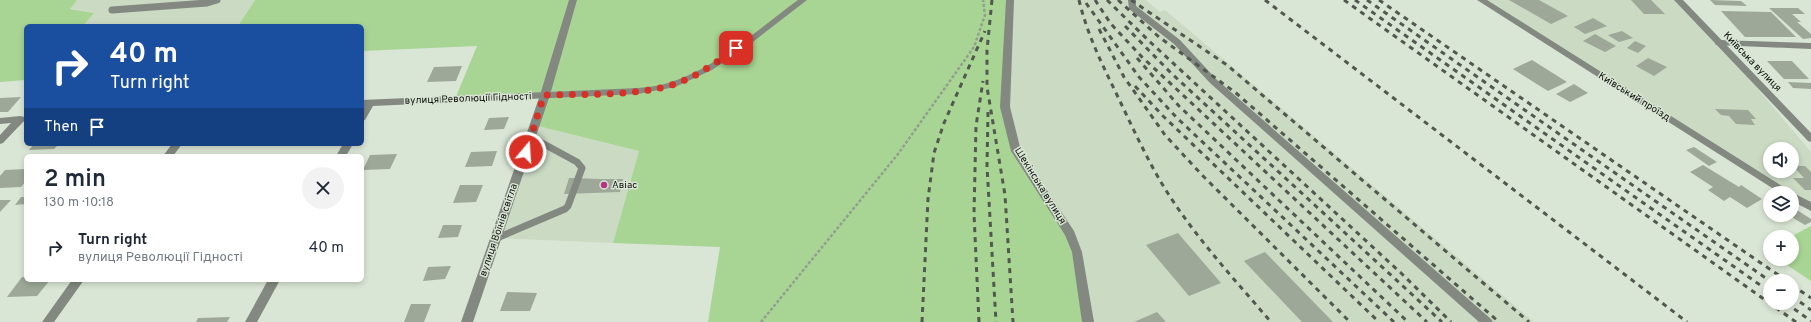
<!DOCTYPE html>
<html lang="en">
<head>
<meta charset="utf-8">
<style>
	body { margin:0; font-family:Overpass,sans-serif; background:#f2f2f3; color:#1f2937; height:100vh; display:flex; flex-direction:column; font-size:15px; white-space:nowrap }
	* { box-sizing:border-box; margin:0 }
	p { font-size:13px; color:#747a83 }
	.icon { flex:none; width:22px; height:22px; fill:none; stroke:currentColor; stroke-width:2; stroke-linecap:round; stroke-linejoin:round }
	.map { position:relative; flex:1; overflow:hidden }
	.side { position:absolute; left:24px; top:154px; width:340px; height:128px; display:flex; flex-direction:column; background:#fff; border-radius:6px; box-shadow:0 2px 6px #0003 }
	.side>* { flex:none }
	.banner { position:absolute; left:24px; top:24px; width:340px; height:122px; border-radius:6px; box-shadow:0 2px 6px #0003; background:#1a4fa0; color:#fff; overflow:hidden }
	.fabs { position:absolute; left:1763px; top:142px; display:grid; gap:8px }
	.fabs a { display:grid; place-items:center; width:36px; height:36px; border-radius:50%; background:#fff; box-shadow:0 2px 6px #0003; font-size:20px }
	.pin { position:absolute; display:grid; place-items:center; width:34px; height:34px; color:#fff; margin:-17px; border-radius:8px; box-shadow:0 2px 6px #0006 }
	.me { position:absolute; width:44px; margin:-22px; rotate:18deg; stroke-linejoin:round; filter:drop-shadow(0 0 3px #0008) }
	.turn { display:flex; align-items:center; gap:14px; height:84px; padding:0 20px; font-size:18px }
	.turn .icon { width:52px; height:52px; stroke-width:2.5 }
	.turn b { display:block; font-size:28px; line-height:34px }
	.then { display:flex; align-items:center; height:38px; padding:0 20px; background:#0003; gap:8px; font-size:15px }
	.round { display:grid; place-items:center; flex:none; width:42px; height:42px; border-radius:21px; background:#f2f2f3 }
	.head { display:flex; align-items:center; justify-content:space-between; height:68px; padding:0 20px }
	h1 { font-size:24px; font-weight:600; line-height:30px }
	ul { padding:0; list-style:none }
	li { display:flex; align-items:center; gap:12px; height:52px; padding:0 20px }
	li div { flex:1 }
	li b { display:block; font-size:15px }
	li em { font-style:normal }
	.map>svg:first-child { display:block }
	.built { fill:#cadac3; fill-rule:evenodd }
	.green { fill:#a8d594 }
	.building { fill:#9da898 }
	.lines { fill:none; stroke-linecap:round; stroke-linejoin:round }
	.path { stroke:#949d90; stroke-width:2.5; stroke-dasharray:3 2; stroke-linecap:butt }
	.service { stroke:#838881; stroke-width:7 }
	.minor { fill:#838881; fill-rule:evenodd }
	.tertiary { fill:#838881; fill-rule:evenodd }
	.rail { stroke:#52584f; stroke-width:3; stroke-dasharray:5 5; stroke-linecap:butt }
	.route { stroke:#d93025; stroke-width:7; stroke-dasharray:0 12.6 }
	.poi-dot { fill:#b33584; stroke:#dae6d5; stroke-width:1.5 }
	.labels { text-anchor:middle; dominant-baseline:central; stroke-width:3; stroke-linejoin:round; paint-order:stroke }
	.street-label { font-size:10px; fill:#0b0e09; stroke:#dae6d5 }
	.poi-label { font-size:10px; fill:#0b0e09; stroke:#dae6d5; text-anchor:start }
</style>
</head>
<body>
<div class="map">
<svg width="1811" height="322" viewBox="0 0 1811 322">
	<rect width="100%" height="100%" fill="#dae6d5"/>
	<g class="built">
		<polygon points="77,0 255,0 238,26 83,26 94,13 69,8"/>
		<polygon points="1010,0 1146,0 1160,12 1165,10 1534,322 1088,322 1016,151 1005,107"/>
		<path d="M1482,0H1678L1719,43L1811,152V205ZM1770,149H1792V171H1770Z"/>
		<polygon points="534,125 639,151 613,243 497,238"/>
	</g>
	<g class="green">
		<polygon points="0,0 77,0 70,9 94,13 83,26 26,26 26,80 0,82"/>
		<polygon points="255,0 1010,0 1005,107 1016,151 1070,234 1088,322 708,322 720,247 613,243 639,151 534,125 543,96 455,99 477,46 362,51 362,26 238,26"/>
		<polygon points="1811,226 1811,281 1778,259 1792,259 1792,237 1790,237"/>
	</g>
	<g class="building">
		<polygon points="1509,0 1539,0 1568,16 1551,24"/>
		<polygon points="1631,0 1651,0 1665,14 1644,14"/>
		<polygon points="1710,0 1741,1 1747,6 1715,5"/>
		<polygon points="1769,8 1798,8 1805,14 1792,14 1801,22 1797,22 1811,34 1811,38 1803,39"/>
		<polygon points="1721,11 1771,12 1796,37 1745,37"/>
		<polygon points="1593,18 1607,26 1585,34 1574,27"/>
		<polygon points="1622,31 1633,38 1619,42 1608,35"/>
		<polygon points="1595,34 1616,46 1605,52 1583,41"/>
		<polygon points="1635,41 1646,46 1638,53 1627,48"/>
		<polygon points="1648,58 1667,67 1654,76 1636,66"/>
		<polygon points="1532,60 1567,82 1548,91 1513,69"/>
		<polygon points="1767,61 1792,61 1809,79 1784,79"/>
		<polygon points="462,66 456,81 427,82 434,67"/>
		<polygon points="1788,82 1811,83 1811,89 1793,88"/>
		<polygon points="1574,84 1588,93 1570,102 1556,94"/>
		<polygon points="21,97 8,112 0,112 0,98"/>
		<polygon points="1715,109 1748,110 1756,119 1751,119 1755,125 1736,124 1729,116 1721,115"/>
		<polygon points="509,117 504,129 484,130 489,118"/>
		<polygon points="34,144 75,144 57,146 54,149 29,150"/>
		<polygon points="1694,147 1717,162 1709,166 1686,150"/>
		<polygon points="497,151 492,166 465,167 471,152"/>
		<polygon points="397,154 390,169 363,170 370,155"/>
		<polygon points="1703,165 1739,187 1741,185 1762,199 1747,208 1730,197 1724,201 1708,190 1713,187 1690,172"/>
		<polygon points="1793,166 1805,166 1811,172 1811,190 1805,190 1793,178 1804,178"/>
		<polygon points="26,169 26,181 21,187 0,188 0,176 5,170"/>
		<polygon points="569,178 601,179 623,179 620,192 564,194"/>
		<polygon points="460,185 483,185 476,202 453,203"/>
		<polygon points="21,197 26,197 26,204 15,205"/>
		<polygon points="0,200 11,200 0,212"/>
		<polygon points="1792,207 1811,219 1811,222 1805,225 1788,215 1792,215"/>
		<polygon points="443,225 462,225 458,237 438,238"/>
		<polygon points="1178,233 1221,283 1189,296 1146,245"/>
		<polygon points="1265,252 1333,322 1302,322 1244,261"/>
		<polygon points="451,266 445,279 423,281 428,267"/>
		<polygon points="22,277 26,277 26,280 50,280 37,296 7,297"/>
		<polygon points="507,292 537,293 530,311 500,311"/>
		<polygon points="411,304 431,304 424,322 404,322"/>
		<polygon points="1157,312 1166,322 1134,322"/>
		<polygon points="230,317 227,322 196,322 198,318"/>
	</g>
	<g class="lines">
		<polyline class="path" points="761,322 898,154 974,47 985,15 983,0"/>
		<g class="service">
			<polyline points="112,10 207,3 217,0"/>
			<polyline points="497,238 565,209 568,206 582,168 577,162 531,137"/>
		</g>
		<g class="minor">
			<path d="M798,0H807L745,48L712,70L675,87L638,94L373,106L365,120L362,121V109L364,106H362V100L638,88C648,87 659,86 668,83C717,68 758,29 798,0Z"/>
			<polygon points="1006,0 1014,0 1010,107 1021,151 1074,231 1082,252 1094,322 1082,322 1072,252 1065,235 1011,151 1000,107"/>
			<polygon points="1128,0 1136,0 1136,6 1180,40 1216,79 1491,319 1493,322 1479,322 1210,83 1174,44 1129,9"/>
			<polygon points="1477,0 1487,0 1793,193 1811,202 1811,211 1792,201 1792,193 1780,193"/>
			<polygon points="1719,40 1811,43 1811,49 1716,45 1715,43 1716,41"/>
			<polygon points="20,116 25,117 25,121 23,122 3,143 0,144 0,135 11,123 0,124 0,118"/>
			<polygon points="172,144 182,144 173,156 163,156"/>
			<polygon points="343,144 353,144 346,156 336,156"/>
			<polygon points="72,280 84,280 54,322 42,322"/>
			<polygon points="268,280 280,280 257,322 245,322"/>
		</g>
		<g class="tertiary">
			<polygon points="569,0 577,0 550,95 473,322 461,322 540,95"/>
			<polygon points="1674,0 1683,0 1811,133 1811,142 1808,141"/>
		</g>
		<g class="rail">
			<polyline points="992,0 987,50 987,87 1005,195 1013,322"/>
			<path d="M1079,0C1087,34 1102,64 1117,95C1133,128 1148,162 1167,192C1197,239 1235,280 1271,322"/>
			<polyline points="1095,0 1111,24 1142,57 1427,322"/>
			<polyline points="1107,0 1148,40 1402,274 1451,322"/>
			<polyline points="1118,0 1159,37 1236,93 1499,322"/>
			<polyline points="1131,0 1227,65 1529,322"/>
			<polyline points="1265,0 1687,322"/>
			<polyline points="1344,0 1796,322"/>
			<polyline points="1355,0 1770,292"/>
			<polyline points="1367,0 1770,281"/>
			<polyline points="1379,0 1787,281"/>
			<polyline points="1086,3 1139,77 1177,118 1394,322"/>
			<polyline points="1125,26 1171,73 1442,322"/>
			<polyline points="1099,29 1124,77 1165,135 1202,175 1350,322"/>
			<polyline points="1137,58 1179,106 1408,322"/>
			<polyline points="1135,86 1163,116 1379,322"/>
			<polyline points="988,112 987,166 996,322"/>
			<polyline points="1792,285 1811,298"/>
			<polyline points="1792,296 1811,310"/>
			<polyline points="1786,303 1811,321"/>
			<polyline points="922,322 928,199 934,153 944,123 985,31"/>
			<polyline points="979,322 974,214 976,126 983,81"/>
		</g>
	</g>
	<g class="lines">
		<path class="route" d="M526,152L544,95C585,94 638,96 675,84C698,76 717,62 736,48"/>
	</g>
	<circle class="poi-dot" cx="604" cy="185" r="4"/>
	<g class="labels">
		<g class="street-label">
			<text transform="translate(1752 62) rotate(46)">Київська вулиця</text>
			<text transform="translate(1634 97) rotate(32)">Київський проїзд</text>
			<text transform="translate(468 99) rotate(-2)">вулиця Революції Гідності</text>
			<text transform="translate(1040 186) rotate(58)">Шекінська вулиця</text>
			<text transform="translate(499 230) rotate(-71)">вулиця Воїнів світла</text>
		</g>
		<g class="poi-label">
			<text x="612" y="185">Авіас</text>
		</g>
	</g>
</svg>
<div class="fabs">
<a><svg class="icon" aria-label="sound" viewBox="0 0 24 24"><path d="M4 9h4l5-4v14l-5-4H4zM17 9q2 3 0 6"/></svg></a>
<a><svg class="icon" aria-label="layers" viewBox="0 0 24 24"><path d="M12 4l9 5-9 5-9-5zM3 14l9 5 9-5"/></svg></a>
<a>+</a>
<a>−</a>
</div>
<div class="pin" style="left:736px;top:48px;background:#d93025"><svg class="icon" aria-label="arrive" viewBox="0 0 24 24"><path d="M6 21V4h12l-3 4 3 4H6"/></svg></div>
<svg class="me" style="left:526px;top:152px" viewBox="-20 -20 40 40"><circle r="17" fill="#d93025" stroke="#fff" stroke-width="3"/><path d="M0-11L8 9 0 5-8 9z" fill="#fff"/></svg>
<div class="banner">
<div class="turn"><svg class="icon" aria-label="right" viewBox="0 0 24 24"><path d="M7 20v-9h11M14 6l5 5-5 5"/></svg><div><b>40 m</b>Turn right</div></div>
<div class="then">Then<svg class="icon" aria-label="arrive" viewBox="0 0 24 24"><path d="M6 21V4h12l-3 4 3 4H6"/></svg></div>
</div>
<section class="side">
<div class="head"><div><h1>2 min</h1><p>130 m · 10:18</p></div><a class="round"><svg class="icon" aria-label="close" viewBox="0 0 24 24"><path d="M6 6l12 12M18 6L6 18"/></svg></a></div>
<ul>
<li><svg class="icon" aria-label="right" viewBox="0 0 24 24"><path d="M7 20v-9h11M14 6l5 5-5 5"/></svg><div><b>Turn right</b><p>вулиця Революції Гідності</p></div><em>40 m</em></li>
</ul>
</section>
</div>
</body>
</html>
